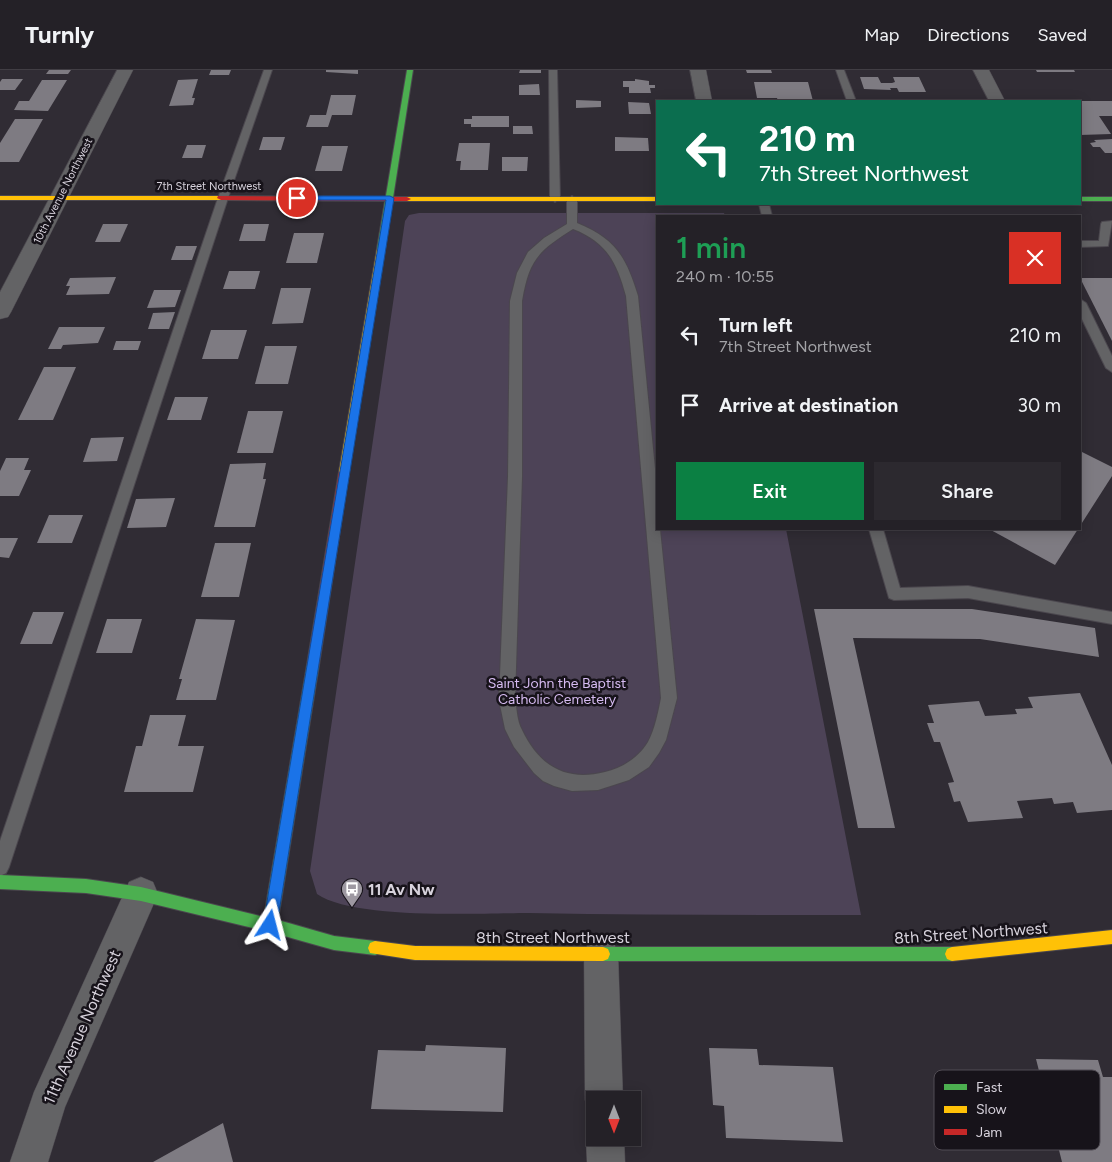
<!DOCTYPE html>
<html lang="en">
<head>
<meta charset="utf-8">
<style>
	body { margin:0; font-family:Figtree,sans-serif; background:#2c292f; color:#f1f3f6; height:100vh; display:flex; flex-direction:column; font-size:19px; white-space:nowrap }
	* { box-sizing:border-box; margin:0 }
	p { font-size:16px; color:#a3a3a7 }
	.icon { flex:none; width:28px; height:28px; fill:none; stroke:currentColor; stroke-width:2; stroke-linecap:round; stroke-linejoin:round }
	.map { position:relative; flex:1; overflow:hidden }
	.details { position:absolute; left:656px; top:145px; width:425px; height:315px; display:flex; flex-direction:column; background:#242127; border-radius:0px; box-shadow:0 2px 12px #0003,0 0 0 1px #413e44 }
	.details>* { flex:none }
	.guide { position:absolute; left:656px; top:30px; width:425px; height:105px; border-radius:0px; box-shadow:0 2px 12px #0003,0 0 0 1px #413e44; background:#0b6e4f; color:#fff; overflow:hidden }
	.needle { width:32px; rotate:180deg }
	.tools { position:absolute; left:586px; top:1021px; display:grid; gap:10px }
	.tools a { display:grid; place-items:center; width:55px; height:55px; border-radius:0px; background:#242127; box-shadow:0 2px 12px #0003,0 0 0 1px #413e44; font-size:25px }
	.pin { position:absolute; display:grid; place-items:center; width:42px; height:42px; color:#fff; margin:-21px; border:2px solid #fff; border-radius:50%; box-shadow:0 1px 5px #0007 }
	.me { position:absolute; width:55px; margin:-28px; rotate:9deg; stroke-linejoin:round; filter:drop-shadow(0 0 4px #0008) }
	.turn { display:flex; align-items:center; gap:18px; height:105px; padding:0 20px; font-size:22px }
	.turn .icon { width:65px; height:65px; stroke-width:2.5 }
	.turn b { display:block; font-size:35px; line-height:42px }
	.round { display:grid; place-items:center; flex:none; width:52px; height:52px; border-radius:0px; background:#2c292f }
	.head { display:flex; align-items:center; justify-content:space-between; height:85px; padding:0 20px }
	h1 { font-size:30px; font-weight:600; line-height:38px; color:#1e9e55 }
	.action { display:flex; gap:10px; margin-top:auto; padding:10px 20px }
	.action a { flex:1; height:58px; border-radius:0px; background:#0b8043; color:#fff; font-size:20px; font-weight:600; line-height:58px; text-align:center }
	.action a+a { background:#2c292f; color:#f1f3f6 }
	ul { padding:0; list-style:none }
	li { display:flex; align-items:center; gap:15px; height:70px; padding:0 20px }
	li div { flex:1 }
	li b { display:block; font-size:19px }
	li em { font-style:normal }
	header { display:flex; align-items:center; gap:30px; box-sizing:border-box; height:70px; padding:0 25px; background:#242127; border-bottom:1px solid #413e44 }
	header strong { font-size:24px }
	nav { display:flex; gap:28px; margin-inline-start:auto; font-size:18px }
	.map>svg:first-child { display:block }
	.green { fill:#4d4357 }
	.building { fill:#7e7b82 }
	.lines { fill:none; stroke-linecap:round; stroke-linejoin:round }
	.lane-casing { stroke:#4b474e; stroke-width:2 }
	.street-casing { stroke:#4b474e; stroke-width:1 }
	.fast-casing { stroke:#4b474e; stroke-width:2 }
	.slow-casing { stroke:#4b474e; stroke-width:2 }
	.jam-casing { stroke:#4b474e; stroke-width:2 }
	.lane { fill:#636365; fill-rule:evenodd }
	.street { fill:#636365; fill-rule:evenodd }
	.fast { fill:#4caf50; fill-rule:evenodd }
	.slow { fill:#ffc107; fill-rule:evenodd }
	.jam { fill:#c62828; fill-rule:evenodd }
	.route { fill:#1a73e8; stroke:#114b97 }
	.labels { text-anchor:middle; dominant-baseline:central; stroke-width:5; stroke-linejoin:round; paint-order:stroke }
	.far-street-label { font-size:11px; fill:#d7d2dc; stroke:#17131a }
	.park-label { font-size:14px; fill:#d6bbf1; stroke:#17131a }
	.near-poi-label { font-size:16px; font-weight:bold; fill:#d7d2dc; stroke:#17131a; text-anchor:start }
	.near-street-label { font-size:16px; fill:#d7d2dc; stroke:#17131a }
	.key { fill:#17131a; stroke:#514c54; stroke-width:1 }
	.key-label { font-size:14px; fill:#d7d2dc }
</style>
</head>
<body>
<header>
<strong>Turnly</strong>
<nav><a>Map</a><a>Directions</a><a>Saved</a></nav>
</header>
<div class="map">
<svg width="1112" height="1092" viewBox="0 0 1112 1092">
	<rect width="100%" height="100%" fill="#302c34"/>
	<path class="green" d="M419,143H724L725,146H658V459H786L861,845C751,845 640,845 529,843C480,843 354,850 317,824L310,801L405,151L409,145Z"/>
	<g class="building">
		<polygon points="49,0 71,0 68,4 46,4"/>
		<polygon points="211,0 231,0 229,5 209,5"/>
		<polygon points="326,0 358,0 358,4 326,2"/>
		<polygon points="520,0 541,0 541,3 519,3"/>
		<polygon points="746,0 771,0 772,3 747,3"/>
		<polygon points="1036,0 1074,0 1075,2 1037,2"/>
		<polygon points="860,7 878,7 881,13 892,13 895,12 893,7 919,7 926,22 899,22 897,18 890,18 891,20 864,19"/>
		<polygon points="2,9 23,9 15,20 0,20 0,12"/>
		<polygon points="198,9 192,28 195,28 193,35 169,36 178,10"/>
		<polygon points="635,9 649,11 649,15 655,15 655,18 650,18 651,23 629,23 629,17 623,17 623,11 635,11"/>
		<polygon points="42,10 67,10 48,41 14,40 19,31 29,31"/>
		<polygon points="754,12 808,12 813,31 778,31 777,28 757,28"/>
		<polygon points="539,14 540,25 519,25 519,15"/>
		<polygon points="331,25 356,25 352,45 332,45 328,57 306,57 310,45 326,45"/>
		<polygon points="576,30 601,31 601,37 576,38"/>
		<polygon points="1080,31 1112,31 1112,46 1099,46 1111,64 1080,65"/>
		<polygon points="628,32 649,33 651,44 629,44"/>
		<polygon points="472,46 509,46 509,57 471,57 471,54 464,54 464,49 472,49"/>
		<polygon points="15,49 43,49 19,92 0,92 0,73"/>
		<polygon points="513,56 532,56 533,64 513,64"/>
		<polygon points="263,67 285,67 281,80 259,80"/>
		<polygon points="615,67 648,68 649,81 615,81"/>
		<polygon points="1112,69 1112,83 1105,83 1100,77 1093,77 1090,73 1096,72 1094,70"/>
		<polygon points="459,73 490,73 488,100 460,100 461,91 456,91"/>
		<polygon points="187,75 206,75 202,88 182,88"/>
		<polygon points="322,76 348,76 342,101 315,101"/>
		<polygon points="502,87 528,87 527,101 502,101"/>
		<polygon points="103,154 128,154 120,172 95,172"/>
		<polygon points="244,154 269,154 265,171 239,171"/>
		<polygon points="294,163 324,163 317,193 286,193"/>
		<polygon points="176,176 197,176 192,190 171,190"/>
		<polygon points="229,201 260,201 255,219 223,219"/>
		<polygon points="116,207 109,224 66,225 70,216 66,216 70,208"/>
		<polygon points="1080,208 1112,208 1112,271"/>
		<polygon points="281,218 311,218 303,253 272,254"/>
		<polygon points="154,220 181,220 175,237 147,238"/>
		<polygon points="175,242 169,259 148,259 153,243"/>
		<polygon points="59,257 105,257 98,273 63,275 61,279 48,279"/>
		<polygon points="211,260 247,260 238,289 202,289"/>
		<polygon points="116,271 141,271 138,280 113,280"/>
		<polygon points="265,276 297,276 288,314 255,314"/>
		<polygon points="44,297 76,297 53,350 18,350"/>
		<polygon points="175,327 208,327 201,350 167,350"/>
		<polygon points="248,341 283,341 273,383 237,383"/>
		<polygon points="124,367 117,391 83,392 91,368"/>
		<polygon points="1080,381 1112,397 1112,406 1080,456"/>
		<polygon points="6,388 29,388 24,400 31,400 19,426 0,426 0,401"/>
		<polygon points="266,393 263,409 266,409 255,457 214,457 230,394"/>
		<polygon points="175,428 166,457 127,458 136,429"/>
		<polygon points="49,445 83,445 72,473 37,473"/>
		<polygon points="989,459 1078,459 1055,495"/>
		<polygon points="0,468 18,468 9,488 0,487"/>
		<polygon points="215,473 251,473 239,527 201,527"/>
		<polygon points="814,539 972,539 1095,558 1099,587 980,569 853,568 895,758 858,758"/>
		<polygon points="33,542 64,542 52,574 20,574"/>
		<polygon points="107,549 142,549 132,583 96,583"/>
		<polygon points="196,549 235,550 216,630 176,630 182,609 179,609"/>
		<polygon points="1080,623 1112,695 1112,740 1077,743 1073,732 1054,734 1052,728 1017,731 1023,748 968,752 960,731 954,732 948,713 954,712 940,672 934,672 927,653 934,653 928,635 979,631 985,646 1017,644 1015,639 1033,638 1028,627"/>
		<polygon points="150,645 186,645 178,676 204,676 193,722 124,722 136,676 142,676"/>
		<polygon points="426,975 506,978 503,1042 371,1039 378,980 425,981"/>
		<polygon points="709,978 757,979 759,995 833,997 843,1072 726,1068 724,1036 713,1035"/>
		<polygon points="1036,989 1098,990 1103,1007 1112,1007 1112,1092 1062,1092"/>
		<polygon points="223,1053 233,1092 153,1092"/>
	</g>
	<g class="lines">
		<g class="lane-casing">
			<g id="lane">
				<polygon points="264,0 272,0 228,128 9,797 6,803 0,806 0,771 218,128"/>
				<polygon points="549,0 557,0 560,129 555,132 550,129"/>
				<polygon points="836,0 844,0 856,31 847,31"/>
				<path d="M572,126L577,129V153C616,169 626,187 638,226L658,429V459H660L677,628L666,670L659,683L649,697L629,710L598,720L572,721L554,716L543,711L534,703L514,677L505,659L499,630L508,407L510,231L517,203L528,182L544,168L567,154V129ZM573,159C607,172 617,193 626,226L661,628C658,643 655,659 648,672C639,687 623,698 605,702C566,712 539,696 522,660C517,651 517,640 515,630L522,407V231C529,190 538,181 573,159Z"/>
				<polygon points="759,134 769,134 772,146 762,146"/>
				<polygon points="1112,151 1108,176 1080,177 1080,171 1099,171 1101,154 1102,152"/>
				<polygon points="1080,229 1086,233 1112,286 1112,302 1106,298 1080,245"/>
				<polygon points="869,459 883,459 900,518 968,516 1112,542 1112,554 968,528 894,530 889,528"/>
			</g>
		</g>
		<g class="street-casing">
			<g id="street">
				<polygon points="117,0 133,0 11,242 8,247 0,249 0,222"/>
				<polygon points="690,0 706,0 712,31 696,31"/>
				<polygon points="973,0 989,0 1005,31 989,31"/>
				<polygon points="141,807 153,812 158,824 65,1037 48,1092 10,1092 34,1022 129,812"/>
				<polygon points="601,866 613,871 618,883 623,1030 595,1030 595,1045 591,1043 585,1030 584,883 589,871"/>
				<polygon points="595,1053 595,1068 624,1068 625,1092 587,1092 586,1068 592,1055"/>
			</g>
		</g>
		<g class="fast-casing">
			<g id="fast">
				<polygon points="407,0 413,0 385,179 381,182 377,179"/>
				<rect x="1080" y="127" width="32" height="4"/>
				<polygon points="313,590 317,591 319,595 278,850 334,866 375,871 380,873 382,878 380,883 375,885 334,880 270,862 141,831 86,823 0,819 0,805 86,809 141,817 264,847 307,595 309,591"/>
				<polygon points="603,877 952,877 957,879 959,884 957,889 952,891 603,891 598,889 596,884 598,879"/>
			</g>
		</g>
		<g class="slow-casing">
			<g id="slow">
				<polygon points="0,126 221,126 225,128 221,130 0,130"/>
				<polygon points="404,127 658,127 658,131 407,131 403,129"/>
				<polygon points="381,176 385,179 349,402 344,406 339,402 377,179"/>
				<polygon points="1112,860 1112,874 952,891 947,889 945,884 947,879 952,877"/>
				<polygon points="375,871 415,876 603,877 608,879 610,884 608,889 603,891 415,890 370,883 368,878 370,873"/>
			</g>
		</g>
		<g class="jam-casing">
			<g id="jam">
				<polygon points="218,126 407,127 411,129 407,131 221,130 217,128"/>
				<polygon points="344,398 349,402 319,595 317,599 313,600 309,599 307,595 339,402"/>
			</g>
		</g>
		<use href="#lane" class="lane"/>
		<use href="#street" class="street"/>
		<use href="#fast" class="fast"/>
		<use href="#slow" class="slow"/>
		<use href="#jam" class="jam"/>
	</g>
	<polygon class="route" points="295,126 390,126 394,128 277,855 275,860 270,862 265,860 263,855 386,130 295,130"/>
	<defs>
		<g id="bus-pin" transform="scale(1.125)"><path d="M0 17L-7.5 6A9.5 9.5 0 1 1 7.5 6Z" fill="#9d98a1" stroke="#17131a"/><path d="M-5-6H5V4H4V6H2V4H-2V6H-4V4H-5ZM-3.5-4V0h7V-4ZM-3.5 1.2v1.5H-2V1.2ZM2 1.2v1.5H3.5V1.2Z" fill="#fff"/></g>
	</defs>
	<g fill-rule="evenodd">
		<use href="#bus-pin" x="352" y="819"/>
	</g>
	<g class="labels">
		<g class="far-street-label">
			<text x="209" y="116">7th Street Northwest</text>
			<text transform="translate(63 121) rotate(-63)">10th Avenue Northwest</text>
		</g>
		<g class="park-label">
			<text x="557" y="613">Saint John the Baptist<tspan x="557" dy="16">Catholic Cemetery</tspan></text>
		</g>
		<g class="near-poi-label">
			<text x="368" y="819">11 Av Nw</text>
		</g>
		<g class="near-street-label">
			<text transform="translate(971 863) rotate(-4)">8th Street Northwest</text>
			<text x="553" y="867">8th Street Northwest</text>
			<text transform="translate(82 957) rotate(-66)">11th Avenue Northwest</text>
		</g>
	</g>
	<rect x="934" y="1000" width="166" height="80" rx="8" class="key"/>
	<rect x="944" y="1014" width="23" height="6" fill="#4caf50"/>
	<rect x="944" y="1036" width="23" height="7" fill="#ffc107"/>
	<rect x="944" y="1059" width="23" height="6" fill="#c62828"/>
	<g class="key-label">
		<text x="976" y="1022">Fast</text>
		<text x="976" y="1044">Slow</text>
		<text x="976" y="1067">Jam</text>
	</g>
</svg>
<div class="tools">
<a><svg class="needle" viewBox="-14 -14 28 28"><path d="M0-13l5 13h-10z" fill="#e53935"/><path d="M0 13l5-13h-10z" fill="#a3a3a7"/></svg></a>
</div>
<div class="pin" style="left:297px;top:128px;background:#d93025"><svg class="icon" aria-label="arrive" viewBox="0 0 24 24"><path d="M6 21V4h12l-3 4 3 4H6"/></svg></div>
<svg class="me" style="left:270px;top:855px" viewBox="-20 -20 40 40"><path d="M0-17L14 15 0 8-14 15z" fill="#1a73e8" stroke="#fff" stroke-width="4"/></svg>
<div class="guide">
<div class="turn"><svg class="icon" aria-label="left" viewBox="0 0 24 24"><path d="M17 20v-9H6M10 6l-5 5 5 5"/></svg><div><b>210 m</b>7th Street Northwest</div></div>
</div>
<section class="details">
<div class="head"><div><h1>1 min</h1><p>240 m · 10:55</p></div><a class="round" style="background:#d93025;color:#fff"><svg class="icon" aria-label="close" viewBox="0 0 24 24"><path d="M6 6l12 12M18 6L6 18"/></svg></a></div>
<ul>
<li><svg class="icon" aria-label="left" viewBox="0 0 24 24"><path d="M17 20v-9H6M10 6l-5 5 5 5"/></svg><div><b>Turn left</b><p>7th Street Northwest</p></div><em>210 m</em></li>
<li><svg class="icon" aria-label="arrive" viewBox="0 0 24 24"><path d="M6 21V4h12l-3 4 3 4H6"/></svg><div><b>Arrive at destination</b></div><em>30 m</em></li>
</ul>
<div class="action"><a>Exit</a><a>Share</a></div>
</section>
</div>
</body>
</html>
